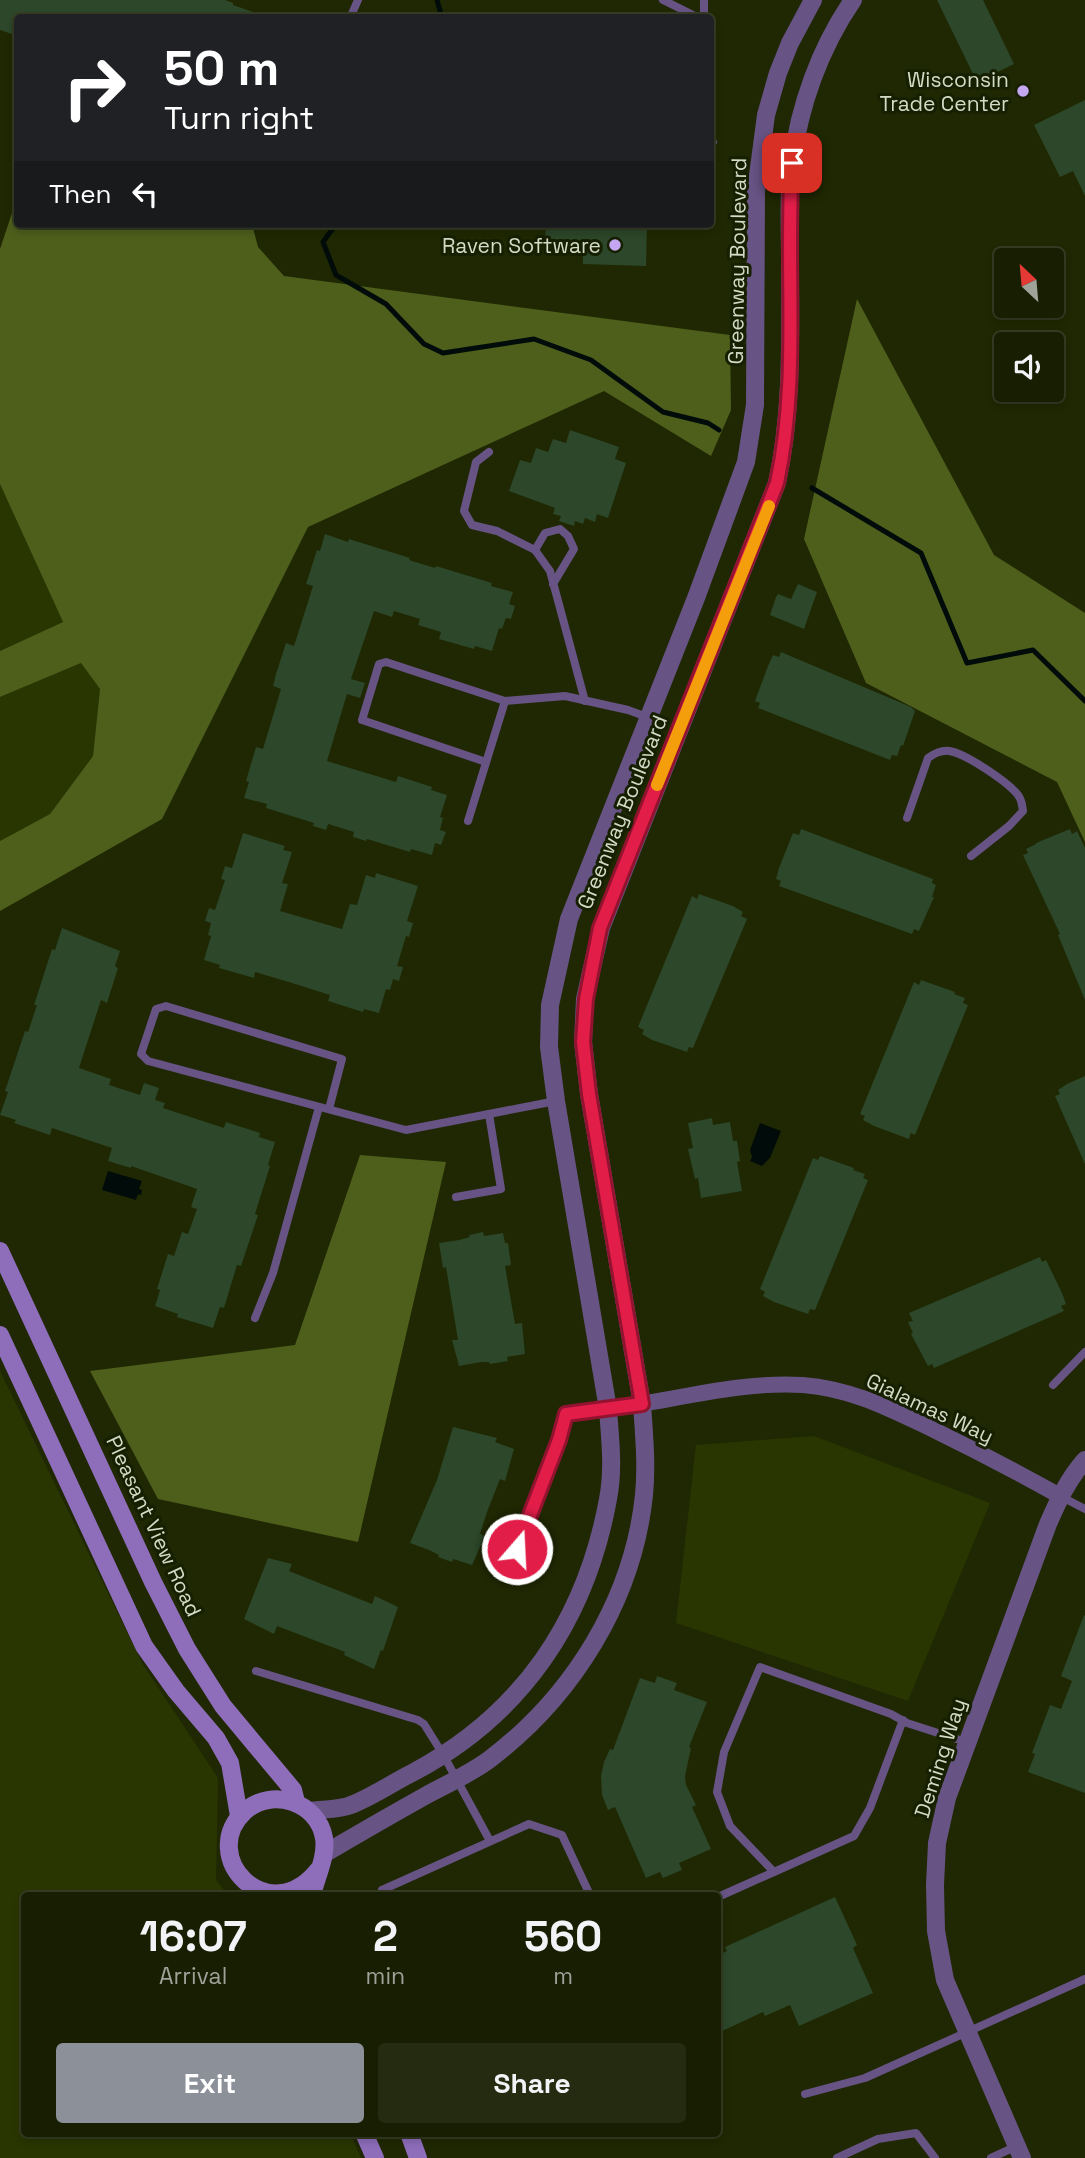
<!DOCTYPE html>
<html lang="en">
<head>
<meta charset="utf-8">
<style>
	body { margin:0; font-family:"Space Grotesk",sans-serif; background:#242b11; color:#f1f3f6; height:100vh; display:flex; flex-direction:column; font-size:26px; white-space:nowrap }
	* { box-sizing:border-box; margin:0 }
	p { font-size:23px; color:#9ea299 }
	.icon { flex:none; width:38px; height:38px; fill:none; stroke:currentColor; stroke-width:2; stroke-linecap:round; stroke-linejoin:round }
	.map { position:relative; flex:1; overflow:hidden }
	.drawer { position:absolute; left:21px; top:1892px; width:700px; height:245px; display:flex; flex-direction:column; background:#171e02; border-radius:7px; box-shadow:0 4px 10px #0003,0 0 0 2px #363c24 }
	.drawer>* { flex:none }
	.guide { position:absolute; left:14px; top:14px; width:700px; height:214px; border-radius:7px; box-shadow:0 4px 10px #0003,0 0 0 2px #363c24; background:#202124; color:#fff; overflow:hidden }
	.needle { width:46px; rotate:334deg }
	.fabs { position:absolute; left:994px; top:248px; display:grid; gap:14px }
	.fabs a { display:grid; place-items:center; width:70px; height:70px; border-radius:7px; background:#171e02; box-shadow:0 4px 10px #0003,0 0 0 2px #363c24; font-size:35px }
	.pin { position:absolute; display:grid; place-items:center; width:60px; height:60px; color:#fff; margin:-30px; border-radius:14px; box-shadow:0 4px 10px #0006 }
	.me { position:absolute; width:77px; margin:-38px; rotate:19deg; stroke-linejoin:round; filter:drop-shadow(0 0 5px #0008) }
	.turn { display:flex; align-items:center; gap:24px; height:147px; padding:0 35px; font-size:32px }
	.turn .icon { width:91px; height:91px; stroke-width:2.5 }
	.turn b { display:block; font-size:49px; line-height:60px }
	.then { display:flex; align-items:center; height:66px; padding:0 35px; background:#0003; gap:14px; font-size:26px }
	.eta { display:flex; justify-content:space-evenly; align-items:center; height:119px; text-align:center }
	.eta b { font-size:42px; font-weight:600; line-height:49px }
	.button { display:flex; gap:14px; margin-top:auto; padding:14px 35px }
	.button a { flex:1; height:80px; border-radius:7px; background:#8c9099; color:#fff; font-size:28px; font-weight:600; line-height:80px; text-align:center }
	.button a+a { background:#242b11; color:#f1f3f6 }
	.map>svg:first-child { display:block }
	.green { fill:#2a3601 }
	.forest { fill:#4e5f1c }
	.water { fill:#010c0a }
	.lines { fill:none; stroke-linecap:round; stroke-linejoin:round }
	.stream { stroke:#010c0a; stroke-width:5 }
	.building { fill:#2c4729 }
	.service { stroke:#675384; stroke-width:8 }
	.minor { stroke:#675384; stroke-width:16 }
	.tertiary { stroke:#675384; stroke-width:18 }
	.secondary { stroke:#8e6dbb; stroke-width:18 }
	.route-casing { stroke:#92132f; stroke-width:18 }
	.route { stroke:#e11d48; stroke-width:12 }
	.slow { stroke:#f59e0b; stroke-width:12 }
	.poi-dot { fill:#c5a7f1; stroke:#161f00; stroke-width:2.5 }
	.labels { text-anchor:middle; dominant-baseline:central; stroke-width:6; stroke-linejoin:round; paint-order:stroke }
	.poi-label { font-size:21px; fill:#d3dac5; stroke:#161f00; text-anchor:end }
	.street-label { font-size:21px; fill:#d3dac5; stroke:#161f00 }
</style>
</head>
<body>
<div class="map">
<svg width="1085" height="2158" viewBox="0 0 1085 2158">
	<rect width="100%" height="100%" fill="#1f2802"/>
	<g class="green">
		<polygon points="0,484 63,622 0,651"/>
		<polygon points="81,663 100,689 93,756 50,814 0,841 0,697"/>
		<polygon points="0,1371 142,1663 218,1778 216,1880 228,1895 24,1895 24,2133 350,2133 361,2158 0,2158"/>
		<polygon points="814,1436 990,1503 908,1701 676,1623 696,1445"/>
	</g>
	<g class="forest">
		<polygon points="17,198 18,224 252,224 258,247 284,276 730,335 731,410 711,456 604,391 308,527 162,819 0,911 0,841 50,814 93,756 100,689 81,663 0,697 0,651 63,622 0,484 0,249"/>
		<polygon points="857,299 994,555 1085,613 1085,842 1057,782 866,683 804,539"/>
		<polygon points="360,1155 446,1162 358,1542 158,1499 90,1371 295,1345"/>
	</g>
	<g class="water">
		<polygon points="760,1123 781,1131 770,1158 762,1166 750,1161 752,1157 750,1150"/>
		<polygon points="108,1171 142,1181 139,1189 142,1190 141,1195 138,1194 136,1200 102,1190"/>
	</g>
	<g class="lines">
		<g class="stream">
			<polyline points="437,0 441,14 440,18"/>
			<polyline points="336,224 323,242 336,275 386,304 424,344 443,353 534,339 591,360 663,412 708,423 719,430"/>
			<polyline points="812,488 921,553 967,663 1033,650 1085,701"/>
		</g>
	</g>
	<g class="building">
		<polygon points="0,0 225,0 233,3 233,5 262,15 262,18 18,18 18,36 0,30"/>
		<polygon points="937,0 983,0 1014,64 977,82"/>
		<polygon points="1085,100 1085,196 1073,171 1060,177 1034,125"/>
		<polygon points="546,224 647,224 646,266 583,264 583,244 545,243"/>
		<polygon points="570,430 619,447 615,459 626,463 608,518 597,514 595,522 585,518 583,524 575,521 574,526 559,521 561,516 553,514 555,508 509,491 520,460 531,463 536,448 548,452 553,439 566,443"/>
		<polygon points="325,534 348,542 349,539 410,558 409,560 435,568 436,566 492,583 491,586 513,592 509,604 515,606 511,619 506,618 502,629 499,628 492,651 475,646 474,649 439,639 441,632 418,625 420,619 394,611 392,617 374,611 351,679 365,683 360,698 347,694 327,761 396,782 398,776 432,787 431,790 447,795 440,817 443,818 440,830 446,832 441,845 435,843 432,855 411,849 410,852 367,839 366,841 353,837 354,832 328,824 326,830 313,826 314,823 266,808 267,804 244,798 249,782 246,781 256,747 263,749 281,689 273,686 276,674 286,643 294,646 313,586 306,584 317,550 320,551"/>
		<polygon points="798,584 817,592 804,629 770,615 776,597 778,594 791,599"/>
		<polygon points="781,652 911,707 915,711 903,746 901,745 897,756 892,755 890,760 758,708 760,703 755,701 768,666 773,655 779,657"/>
		<polygon points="801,829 933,879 932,883 936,885 932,897 934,897 919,931 914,929 912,934 779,886 781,881 776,879 779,868 793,833 799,835"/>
		<polygon points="1070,829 1072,834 1077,831 1085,848 1085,1000 1058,935 1060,934 1023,855 1028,853 1026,849 1036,844 1036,843"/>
		<polygon points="243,833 285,846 283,850 292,852 282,883 288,884 280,911 342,929 350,904 357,905 366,875 375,878 376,873 418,886 407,921 413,923 409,937 406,936 397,966 403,967 399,981 393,979 390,990 386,989 379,1013 364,1009 363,1012 328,1001 330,995 292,983 255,972 254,978 219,968 220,965 204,960 211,936 208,935 211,923 205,921 209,908 215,910 225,880 221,879 225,866 232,868"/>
		<polygon points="699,894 733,906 743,912 741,916 747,919 693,1048 689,1047 687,1052 652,1040 642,1034 644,1030 638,1027 692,896 697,899"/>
		<polygon points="62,928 120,951 115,966 118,968 107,1003 101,1000 79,1068 111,1079 109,1085 140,1095 144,1083 159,1088 155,1100 165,1103 163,1108 224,1128 226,1122 260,1133 259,1137 275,1142 268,1165 270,1166 255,1214 258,1215 241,1266 237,1265 224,1308 220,1307 213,1328 177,1317 178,1314 155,1306 160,1290 157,1289 168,1254 174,1256 182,1232 188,1234 197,1209 191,1207 197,1189 131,1166 131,1168 108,1161 112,1148 52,1128 50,1135 14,1123 16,1120 0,1115 8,1092 5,1091 25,1031 28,1032 37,1005 34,1005 52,949 55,950"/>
		<polygon points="921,980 955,992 954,994 965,998 963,1003 968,1005 915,1135 911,1133 909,1139 874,1126 863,1120 865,1116 860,1114 914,982 919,985"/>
		<polygon points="1085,1076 1085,1164 1055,1096 1060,1094 1058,1090 1067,1084"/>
		<polygon points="712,1118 713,1125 730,1122 733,1141 737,1141 740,1161 737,1162 742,1191 701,1198 698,1178 695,1179 688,1149 693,1148 688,1123"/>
		<polygon points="820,1156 854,1168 853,1170 865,1174 863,1178 868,1180 815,1310 810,1309 808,1314 774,1302 763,1296 765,1292 760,1289 813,1158 818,1160"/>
		<polygon points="483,1232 484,1236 503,1233 505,1243 508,1243 511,1265 505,1266 511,1301 515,1324 522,1323 525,1354 507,1357 508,1361 490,1364 489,1362 481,1362 459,1366 452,1340 458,1340 446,1267 443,1268 439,1243 459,1240 470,1237 469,1235"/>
		<polygon points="1040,1257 1042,1262 1046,1260 1062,1293 1066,1304 1061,1306 1064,1311 934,1368 932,1364 928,1366 911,1334 913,1333 908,1322 913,1321 909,1313"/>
		<polygon points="453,1427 497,1438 495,1442 514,1449 505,1481 500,1479 487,1512 480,1534 485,1536 472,1565 453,1559 452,1562 438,1557 439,1555 429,1550 410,1543 437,1480"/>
		<polygon points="268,1558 292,1564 289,1571 372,1604 375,1596 398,1607 383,1651 381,1650 374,1669 344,1655 345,1652 277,1626 274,1634 244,1619"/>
		<polygon points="1084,1615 1085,1616 1085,1793 1028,1772 1035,1754 1032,1753 1050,1705 1061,1709 1072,1681 1061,1676"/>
		<polygon points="657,1676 677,1683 674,1690 707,1702 689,1747 691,1748 685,1776 686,1785 696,1805 692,1807 711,1849 679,1863 682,1870 663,1878 660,1872 646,1878 615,1807 608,1810 602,1795 601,1776 604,1762 610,1749 613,1750 640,1678 655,1683"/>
		<polygon points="835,1897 857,1945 853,1948 873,1993 799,2026 790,2005 765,2016 763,2012 718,2033 718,1955 727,1951 725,1947"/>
	</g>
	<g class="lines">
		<g class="service">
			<polyline points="663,0 699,18"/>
			<polyline points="350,18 358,0"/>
			<polyline points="704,18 704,0"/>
			<polyline points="710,137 713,142"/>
			<polyline points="489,452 476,462 464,511 472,525 497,531 535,550 550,571 585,701"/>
			<polyline points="535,550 545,533 560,529 568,536 574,549 553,584"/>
			<polyline points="486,762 362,720 379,664 386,662 505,701"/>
			<path d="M907,818L928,758C935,753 941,750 949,751C965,753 1008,782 1018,795C1022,800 1022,805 1023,811L1009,826L971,856"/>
			<polyline points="468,821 505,701 565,696 628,710 647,717"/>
			<polyline points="329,1109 342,1059 166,1006 156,1009 141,1054 148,1061 406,1130 556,1101"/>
			<polyline points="456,1197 501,1189 489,1114"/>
			<polyline points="255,1318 273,1273 319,1107"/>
			<polyline points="1053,1385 1085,1352"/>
			<polyline points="1060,1496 1085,1509"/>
			<polyline points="517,1549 559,1440 566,1414 608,1409"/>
			<polyline points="256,1671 418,1720 424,1724 444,1756 490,1841"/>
			<polyline points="903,1720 870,1808 854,1836 774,1872 730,1826 717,1792 724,1752 760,1667 891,1714 907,1723 966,1742"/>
			<polyline points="384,1895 382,1890 529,1824 562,1835 590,1895"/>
			<polyline points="718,1897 774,1872"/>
			<polyline points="805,2094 865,2078 1085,1979"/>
			<polyline points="837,2158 878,2139 916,2133 935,2158"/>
			<polyline points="991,2158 1017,2146"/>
		</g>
		<path class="minor" d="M608,1409C672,1401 738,1381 803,1385C851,1389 886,1407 928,1427C973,1449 1017,1472 1060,1496"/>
		<g class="tertiary">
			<path d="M309,1811C322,1809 339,1810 351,1805C372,1797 392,1783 412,1773C522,1715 586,1620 608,1499C614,1469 610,1438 608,1409L556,1101L549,1047L550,1005L569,919L696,598L746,462L755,405L756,191L766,115L778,73L790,43L813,0"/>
			<path d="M324,1854C358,1834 391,1815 425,1796C447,1784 470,1774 490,1759C573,1696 633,1600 644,1495C647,1465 644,1434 642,1404L589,1094L583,1042L585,999L601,928L777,483C793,409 790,335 790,260C790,228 788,195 792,164C799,106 820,48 853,0"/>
			<path d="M1022,2158L945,1980L936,1931L935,1885L937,1843L947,1798L1048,1524C1058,1501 1068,1479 1085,1460"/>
		</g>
		<g class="secondary">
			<polyline points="0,1251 153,1582 187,1649 223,1706 293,1790 296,1802"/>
			<polyline points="0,1335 144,1646 176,1691 216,1738 230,1763 239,1816"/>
			<path d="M312,1895C316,1878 327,1856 324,1838C318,1802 272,1787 245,1811C196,1856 269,1933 319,1869"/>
			<polyline points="364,2133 375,2158"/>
			<polyline points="409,2133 418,2158"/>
		</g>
	</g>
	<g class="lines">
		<g class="route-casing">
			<path id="route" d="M517,1549L559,1440L566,1414L642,1404L589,1094L583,1042L586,999L600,928L777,483C800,377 785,270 792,163"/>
		</g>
		<use href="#route" class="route"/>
		<polyline class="slow" points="657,785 769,506"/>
	</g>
	<g class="poi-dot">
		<circle cx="1023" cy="91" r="7"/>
		<circle cx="615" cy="245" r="7"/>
	</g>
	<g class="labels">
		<g class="poi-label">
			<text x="1009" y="79">Wisconsin<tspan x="1009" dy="24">Trade Center</tspan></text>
			<text x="601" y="245">Raven Software</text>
		</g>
		<g class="street-label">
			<text transform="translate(737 261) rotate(-89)">Greenway Boulevard</text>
			<text transform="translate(622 812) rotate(-68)">Greenway Boulevard</text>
			<text transform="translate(930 1408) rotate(25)">Gialamas Way</text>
			<text transform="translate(154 1526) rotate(65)">Pleasant View Road</text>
			<text transform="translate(940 1758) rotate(-72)">Deming Way</text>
		</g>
	</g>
</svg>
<div class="fabs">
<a><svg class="needle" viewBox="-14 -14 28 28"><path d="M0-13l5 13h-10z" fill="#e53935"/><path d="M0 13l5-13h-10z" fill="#9ea299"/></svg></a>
<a><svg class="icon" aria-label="sound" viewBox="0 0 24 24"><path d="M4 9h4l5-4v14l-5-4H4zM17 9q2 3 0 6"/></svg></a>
</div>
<div class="pin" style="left:792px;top:163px;background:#d93025"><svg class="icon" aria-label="arrive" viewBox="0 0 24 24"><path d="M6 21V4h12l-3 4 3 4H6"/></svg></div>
<svg class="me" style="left:517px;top:1549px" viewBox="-20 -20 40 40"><circle r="17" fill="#e11d48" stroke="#fff" stroke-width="3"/><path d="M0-11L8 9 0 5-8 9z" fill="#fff"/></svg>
<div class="guide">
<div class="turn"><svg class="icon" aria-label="right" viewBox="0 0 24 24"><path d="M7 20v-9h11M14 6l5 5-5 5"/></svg><div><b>50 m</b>Turn right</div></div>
<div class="then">Then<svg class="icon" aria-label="left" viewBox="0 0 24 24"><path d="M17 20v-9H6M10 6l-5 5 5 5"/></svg></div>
</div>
<section class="drawer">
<div class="eta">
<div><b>16:07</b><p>Arrival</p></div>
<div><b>2</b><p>min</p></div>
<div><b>560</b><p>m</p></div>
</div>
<div class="button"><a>Exit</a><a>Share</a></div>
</section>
</div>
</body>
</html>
